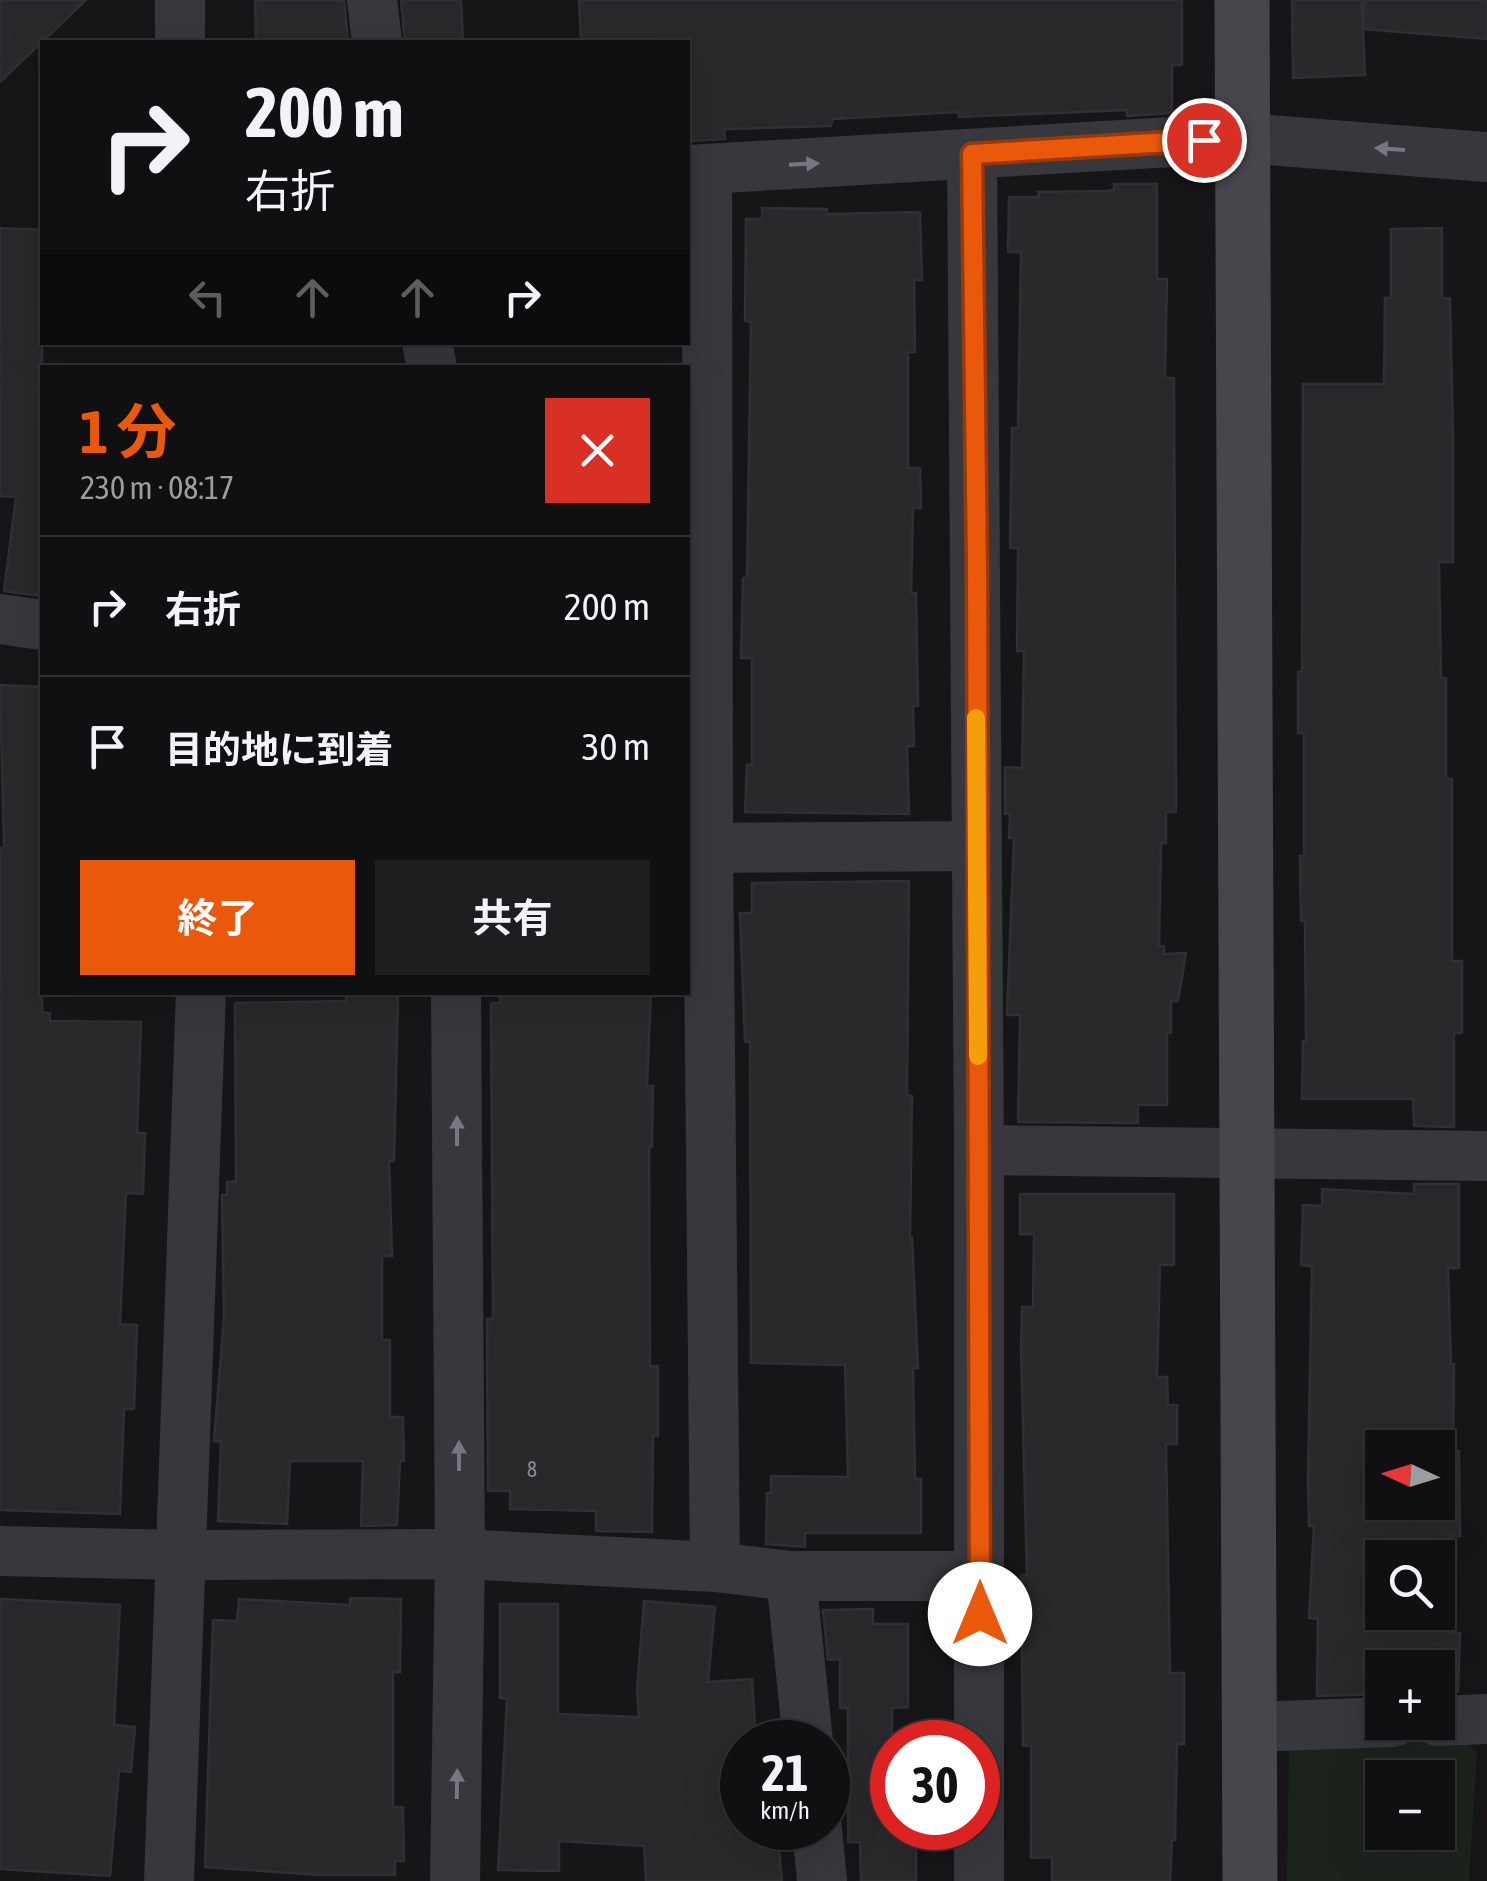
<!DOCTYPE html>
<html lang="ja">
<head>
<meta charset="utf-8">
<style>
	body { margin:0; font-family:"Asap Condensed","Noto Sans JP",sans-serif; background:#1e1e20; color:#f1f3f6; height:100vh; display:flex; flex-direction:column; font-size:38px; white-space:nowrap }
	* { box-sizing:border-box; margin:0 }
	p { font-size:32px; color:#9c9d9f }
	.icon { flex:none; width:55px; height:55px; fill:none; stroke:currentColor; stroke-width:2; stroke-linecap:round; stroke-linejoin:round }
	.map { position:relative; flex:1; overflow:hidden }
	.side { position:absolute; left:40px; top:365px; width:650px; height:630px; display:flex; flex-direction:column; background:#101012; border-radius:0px; box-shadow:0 10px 40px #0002,0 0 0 2px #303032 }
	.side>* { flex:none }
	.hud { position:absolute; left:40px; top:40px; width:650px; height:305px; border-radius:0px; box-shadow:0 10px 40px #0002,0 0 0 2px #303032; background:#101012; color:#f1f3f6; overflow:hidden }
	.needle { width:65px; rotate:274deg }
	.buttons { position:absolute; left:1365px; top:1430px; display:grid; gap:20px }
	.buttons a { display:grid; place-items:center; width:90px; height:90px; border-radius:0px; background:#101012; box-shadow:0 10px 40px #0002,0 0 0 2px #303032; font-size:50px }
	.speed { position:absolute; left:720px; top:1720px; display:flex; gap:20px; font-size:50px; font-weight:700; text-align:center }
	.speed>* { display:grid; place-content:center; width:130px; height:130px; border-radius:50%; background:#101012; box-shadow:0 10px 40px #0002,0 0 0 2px #303032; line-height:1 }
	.speed small { font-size:25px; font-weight:400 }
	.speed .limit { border:15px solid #d22; background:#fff; color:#111 }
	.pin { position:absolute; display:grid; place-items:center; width:85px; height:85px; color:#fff; margin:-42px; border:5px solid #fff; border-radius:50%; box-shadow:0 2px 10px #0007 }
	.me { position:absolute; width:110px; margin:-55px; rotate:0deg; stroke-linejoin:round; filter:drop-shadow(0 0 8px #0008) }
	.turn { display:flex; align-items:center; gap:35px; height:210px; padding:0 40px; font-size:45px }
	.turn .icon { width:130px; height:130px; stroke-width:2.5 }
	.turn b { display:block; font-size:70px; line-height:85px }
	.lanes { display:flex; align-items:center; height:95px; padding:0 40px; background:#0003; justify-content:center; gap:50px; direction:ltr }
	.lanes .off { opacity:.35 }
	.round { display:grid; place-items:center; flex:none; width:105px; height:105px; border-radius:0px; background:#1e1e20 }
	.headline { display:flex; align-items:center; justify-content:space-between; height:170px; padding:0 40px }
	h1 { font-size:60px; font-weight:700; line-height:75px; color:#ea580c }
	.button { display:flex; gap:20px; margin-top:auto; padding:20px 40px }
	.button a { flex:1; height:115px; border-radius:0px; background:#ea580c; color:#fff; font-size:40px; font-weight:700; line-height:115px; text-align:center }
	.button a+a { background:#1e1e20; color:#f1f3f6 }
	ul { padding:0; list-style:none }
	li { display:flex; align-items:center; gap:30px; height:140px; padding:0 40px; border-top:2px solid #303032 }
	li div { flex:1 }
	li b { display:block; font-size:38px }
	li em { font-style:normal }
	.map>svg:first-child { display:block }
	.green { fill:#1c231d; fill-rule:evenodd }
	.building { fill:#29292c; stroke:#303034; stroke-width:2.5; fill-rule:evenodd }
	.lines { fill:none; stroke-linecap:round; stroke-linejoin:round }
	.street { stroke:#37383d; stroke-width:50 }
	.secondary { stroke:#45474d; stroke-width:55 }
	.oneway { fill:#757881 }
	.route-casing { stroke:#983908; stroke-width:25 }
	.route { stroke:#ea580c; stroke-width:18 }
	.slow { stroke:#f59e0b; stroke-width:18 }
	.labels { text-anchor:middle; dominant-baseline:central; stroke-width:10; stroke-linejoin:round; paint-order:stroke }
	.number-label { font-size:22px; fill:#888a94 }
</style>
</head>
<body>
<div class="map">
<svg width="1487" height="1881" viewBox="0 0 1487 1881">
	<rect width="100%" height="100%" fill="#161618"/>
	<path class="green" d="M1303,1738H1462L1477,1752L1469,1881H1287L1289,1750ZM1382,1778H1438V1832H1382Z"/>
	<g class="building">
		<polygon points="0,0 86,0 0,82"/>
		<polygon points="255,0 344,0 348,42 256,42"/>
		<polygon points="401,0 461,0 463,42 405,42"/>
		<polygon points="579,0 1182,0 1182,65 1172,65 1172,113 1127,116 1127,110 959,117 958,112 833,119 831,126 724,129 725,139 688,141 688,42 581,42"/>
		<polygon points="1292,0 1361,0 1363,28 1364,0 1487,0 1487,39 1363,29 1365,75 1293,78"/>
		<polygon points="1114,184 1157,184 1157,279 1167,279 1165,378 1174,378 1176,812 1166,812 1166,843 1161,843 1159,946 1164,946 1164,954 1186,953 1178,1001 1171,1001 1171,1033 1167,1033 1167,1105 1138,1105 1138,1123 1018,1122 1020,1015 1007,1015 1014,838 1009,838 1010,814 1005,814 1005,767 1022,768 1024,651 1017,651 1018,548 1010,548 1012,428 1018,428 1021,252 1008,252 1009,197 1039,197 1038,192 1106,191 1114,190"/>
		<polygon points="762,208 827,209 827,214 920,212 922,280 914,280 915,352 908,352 908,468 920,468 921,508 913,508 911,593 916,593 918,706 913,706 914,746 907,746 909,814 745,812 747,765 752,765 752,658 741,658 743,578 747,578 751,322 745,321 746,219 762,219"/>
		<polygon points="0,228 42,230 42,596 4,591 16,497 0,496"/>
		<polygon points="1442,228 1442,298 1450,298 1453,437 1453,562 1439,562 1441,678 1446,678 1446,778 1452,779 1452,961 1462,961 1462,1033 1454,1033 1454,1127 1414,1126 1413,1099 1302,1099 1303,1041 1306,1041 1305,921 1301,921 1300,856 1304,856 1304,733 1298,733 1298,672 1302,672 1303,384 1384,384 1385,298 1391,298 1391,229"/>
		<polygon points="0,685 42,687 42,1012 50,1013 50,1021 141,1022 137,1133 145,1133 143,1194 126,1193 120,1324 137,1325 134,1409 124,1409 120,1514 0,1510 0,849 4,846"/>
		<polygon points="909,881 907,1095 912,1096 910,1238 912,1238 918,1368 913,1368 915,1479 921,1479 921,1533 805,1533 805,1547 766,1544 767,1493 771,1493 771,1476 848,1477 845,1365 751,1363 750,1042 745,1042 740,913 752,913 752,883"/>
		<polygon points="651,992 647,1086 653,1086 652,1147 649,1147 650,1366 658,1366 658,1436 653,1436 652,1532 596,1531 596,1511 510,1509 510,1491 488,1491 487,1319 493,1319 491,1003 500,1003 500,994 512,992"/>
		<polygon points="346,996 398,996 394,1161 389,1161 392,1256 382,1256 382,1340 390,1340 390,1417 403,1417 404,1461 400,1461 397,1525 361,1526 363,1461 290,1461 287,1524 218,1521 221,1441 214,1441 224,1317 222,1195 227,1195 227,1182 236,1181 235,1003 346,1001"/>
		<path d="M1414,1184H1459V1268H1448L1451,1364H1454L1453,1451H1459L1460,1536H1451L1449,1632L1460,1633L1458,1691L1438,1692V1668H1382V1694L1317,1696L1318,1619L1309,1618L1314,1526H1309L1308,1478L1312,1266L1301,1265L1303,1205L1322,1206V1189L1414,1194ZM1382,1448H1438V1502H1382ZM1382,1558H1438V1612H1382Z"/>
		<polygon points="1020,1194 1174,1194 1174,1265 1160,1265 1157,1377 1167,1377 1168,1405 1177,1405 1177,1444 1166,1444 1170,1673 1184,1673 1184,1744 1177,1744 1175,1840 1172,1840 1170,1881 1052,1881 1052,1857 1031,1858 1031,1746 1023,1746 1021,1575 1027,1575 1021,1350 1022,1307 1033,1307 1034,1234 1020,1234"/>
		<polygon points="350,1598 401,1599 400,1672 393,1672 393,1807 403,1807 404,1861 395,1861 395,1875 320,1875 205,1867 213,1620 237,1621 239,1599 350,1605"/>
		<polygon points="0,1599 120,1605 114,1725 135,1727 131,1772 119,1771 110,1876 0,1869"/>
		<polygon points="644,1601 715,1607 708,1682 752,1679 756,1742 742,1742 742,1828 777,1828 782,1881 646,1881 644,1846 559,1841 559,1871 498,1870 507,1699 500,1698 500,1604 558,1604 558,1714 639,1717 637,1690"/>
		<polygon points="873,1609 873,1624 908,1624 908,1707 892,1708 892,1828 916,1828 916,1881 861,1881 860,1842 848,1842 848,1708 840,1708 840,1659 828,1660 823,1610"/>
	</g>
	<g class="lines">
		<g class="street">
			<polyline points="180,0 180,42"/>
			<polyline points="372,0 377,42"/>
			<polyline points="972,154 979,1150 979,1881"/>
			<polyline points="707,169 708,848 715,1567"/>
			<polyline points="688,170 1242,138 1487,157"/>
			<polyline points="427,342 432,368"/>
			<polyline points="0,619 42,625"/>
			<polyline points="688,848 976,846"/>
			<polyline points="979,1150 1487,1156"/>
			<polyline points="0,1551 179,1555 460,1554 715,1567 791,1576 980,1576"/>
			<polyline points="791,1576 808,1742"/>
			<polyline points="1438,1721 1487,1719"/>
			<polyline points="1249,1727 1393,1722"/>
			<polyline points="817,1828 822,1881"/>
			<polyline points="169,1881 201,992"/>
			<polyline points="455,1881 460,1554 456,992"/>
		</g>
		<polyline class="secondary" points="1242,0 1250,1881"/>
	</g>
	<defs><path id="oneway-solid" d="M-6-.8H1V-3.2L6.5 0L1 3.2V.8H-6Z" transform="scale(2.5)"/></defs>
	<g class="oneway">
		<use href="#oneway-solid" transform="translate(1390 149) rotate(-176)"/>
		<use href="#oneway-solid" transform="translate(804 164) rotate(-3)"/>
		<use href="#oneway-solid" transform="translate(457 1131) rotate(-90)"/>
		<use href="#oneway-solid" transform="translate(459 1456) rotate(-90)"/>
		<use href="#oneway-solid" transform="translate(457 1784) rotate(-89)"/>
	</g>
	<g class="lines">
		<g class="route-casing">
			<polyline id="route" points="980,1614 977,568 972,154 1204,140"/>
		</g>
		<use href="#route" class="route"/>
		<polyline class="slow" points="976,718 978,1056"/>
	</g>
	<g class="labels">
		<g class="number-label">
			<text x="532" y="1469">8</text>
		</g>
	</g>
</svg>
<div class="buttons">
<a><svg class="needle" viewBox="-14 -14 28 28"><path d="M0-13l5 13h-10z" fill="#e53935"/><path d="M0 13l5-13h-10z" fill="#9c9d9f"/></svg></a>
<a><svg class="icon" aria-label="search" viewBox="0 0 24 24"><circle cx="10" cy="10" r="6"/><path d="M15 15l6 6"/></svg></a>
<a>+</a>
<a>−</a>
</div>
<div class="speed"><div>21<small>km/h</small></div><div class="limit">30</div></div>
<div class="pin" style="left:1204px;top:140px;background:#d93025"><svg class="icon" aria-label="arrive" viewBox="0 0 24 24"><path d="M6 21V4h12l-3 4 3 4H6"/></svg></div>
<svg class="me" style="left:980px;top:1614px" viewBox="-20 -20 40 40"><circle r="19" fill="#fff"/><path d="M0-13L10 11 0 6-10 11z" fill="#ea580c"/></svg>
<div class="hud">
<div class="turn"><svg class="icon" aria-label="right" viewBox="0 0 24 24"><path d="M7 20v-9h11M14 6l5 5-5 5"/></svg><div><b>200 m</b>右折</div></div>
<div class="lanes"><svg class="icon off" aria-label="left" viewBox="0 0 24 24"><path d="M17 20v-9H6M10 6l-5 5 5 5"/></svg><svg class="icon off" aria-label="ahead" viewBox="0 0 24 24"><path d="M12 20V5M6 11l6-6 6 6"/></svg><svg class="icon off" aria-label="ahead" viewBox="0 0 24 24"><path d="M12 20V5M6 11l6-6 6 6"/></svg><svg class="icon" aria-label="right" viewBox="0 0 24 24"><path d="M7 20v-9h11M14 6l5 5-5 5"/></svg></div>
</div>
<section class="side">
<div class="headline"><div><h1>1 分</h1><p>230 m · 08:17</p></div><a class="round" style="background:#d93025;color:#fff"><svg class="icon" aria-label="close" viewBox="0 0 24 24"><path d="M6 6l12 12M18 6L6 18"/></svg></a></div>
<ul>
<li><svg class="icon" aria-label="right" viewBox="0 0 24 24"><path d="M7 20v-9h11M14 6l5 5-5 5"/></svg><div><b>右折</b></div><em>200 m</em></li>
<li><svg class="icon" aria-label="arrive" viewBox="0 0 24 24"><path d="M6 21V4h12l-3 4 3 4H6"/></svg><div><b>目的地に到着</b></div><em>30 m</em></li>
</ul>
<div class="button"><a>終了</a><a>共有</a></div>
</section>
</div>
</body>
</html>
